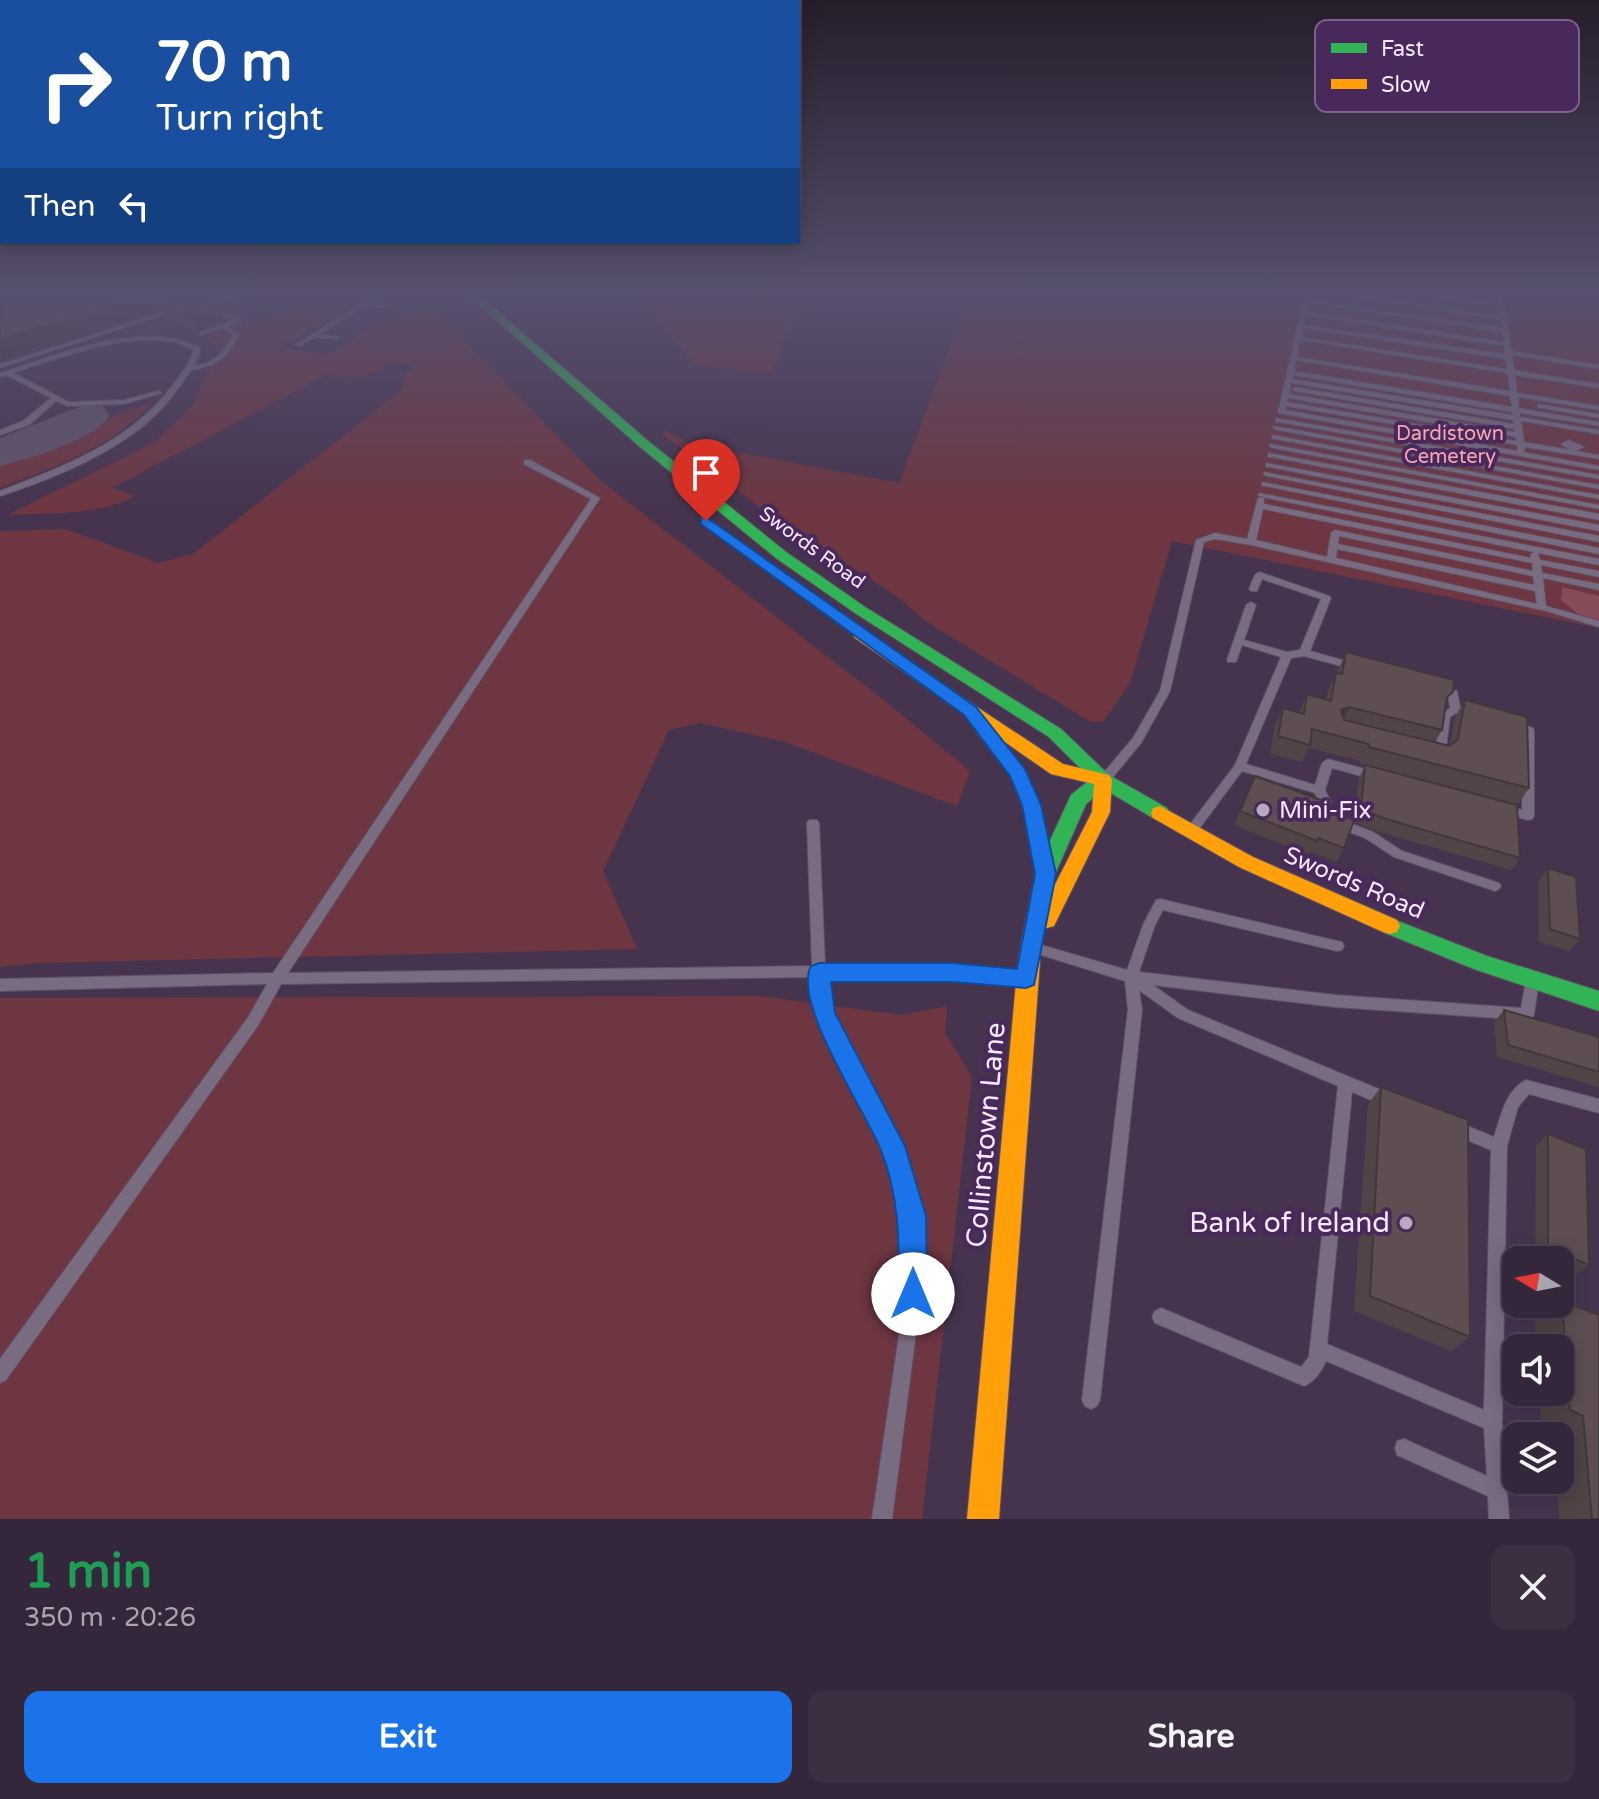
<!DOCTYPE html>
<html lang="en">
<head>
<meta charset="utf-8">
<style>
	body { margin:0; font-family:"Varela Round",sans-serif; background:#3c2f42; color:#f1f3f6; height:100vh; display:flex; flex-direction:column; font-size:30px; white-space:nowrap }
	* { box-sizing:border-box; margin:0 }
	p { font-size:26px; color:#a9a5af }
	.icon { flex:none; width:44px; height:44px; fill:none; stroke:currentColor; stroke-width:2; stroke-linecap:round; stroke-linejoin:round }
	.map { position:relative; height:1519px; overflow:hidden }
	.sheet { display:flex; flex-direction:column; background:#34273b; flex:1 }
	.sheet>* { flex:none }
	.banner { position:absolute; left:0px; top:0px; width:800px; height:244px; box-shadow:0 4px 20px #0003,0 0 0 2px #4e4455; background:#1a4fa0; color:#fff; overflow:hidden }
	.needle { width:52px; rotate:280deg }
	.buttons { position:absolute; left:1502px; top:1246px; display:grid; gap:16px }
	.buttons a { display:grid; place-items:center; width:72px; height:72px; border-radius:16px; background:#34273b; box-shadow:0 4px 20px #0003,0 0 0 2px #4e4455; font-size:40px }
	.pin { position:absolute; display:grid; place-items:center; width:68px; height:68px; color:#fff; margin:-82px -34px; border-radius:50% 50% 50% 0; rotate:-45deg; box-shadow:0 0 8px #0007 }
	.pin .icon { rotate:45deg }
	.me { position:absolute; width:88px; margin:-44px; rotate:0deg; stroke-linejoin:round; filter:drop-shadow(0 0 6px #0008) }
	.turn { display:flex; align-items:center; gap:28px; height:168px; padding:0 24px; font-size:36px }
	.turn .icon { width:104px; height:104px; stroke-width:2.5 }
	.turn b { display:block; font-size:56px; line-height:68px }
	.then { display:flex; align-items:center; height:76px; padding:0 24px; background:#0003; gap:16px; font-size:30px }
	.round { display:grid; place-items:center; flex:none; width:84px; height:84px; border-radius:16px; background:#3c2f42 }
	.summary { display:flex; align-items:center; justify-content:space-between; height:136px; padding:0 24px }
	h1 { font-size:48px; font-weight:700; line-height:60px; color:#1e9e55 }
	.button { display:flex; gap:16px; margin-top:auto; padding:16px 24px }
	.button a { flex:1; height:92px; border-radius:16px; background:#1a73e8; color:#fff; font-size:32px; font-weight:700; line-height:92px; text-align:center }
	.button a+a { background:#3c2f42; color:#f1f3f6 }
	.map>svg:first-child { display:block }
	.green { fill:#6d3641 }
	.forest { fill:#854b56 }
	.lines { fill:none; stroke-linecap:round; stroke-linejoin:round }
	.taxiway { fill:#62546a; fill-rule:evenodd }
	.lane-casing { stroke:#605167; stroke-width:2 }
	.fast-casing { stroke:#605167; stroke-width:2 }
	.slow-casing { stroke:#605167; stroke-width:2 }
	.lane { fill:#796c81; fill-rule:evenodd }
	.fast { fill:#30b455; fill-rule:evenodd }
	.slow { fill:#ff9f0a; fill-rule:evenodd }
	.wall { fill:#514346 }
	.shaded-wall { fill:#423739 }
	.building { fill:#5e4e51; stroke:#423739; stroke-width:2 }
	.route { fill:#1a73e8; stroke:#114b97; stroke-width:2 }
	.poi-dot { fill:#b7a9bf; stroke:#49285b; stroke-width:3 }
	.labels { text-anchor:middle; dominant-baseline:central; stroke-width:8; stroke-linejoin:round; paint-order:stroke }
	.far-park-label { font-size:20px; fill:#f6a8b1; stroke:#49285b }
	.far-street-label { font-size:20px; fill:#f4e8fb; stroke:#49285b }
	.poi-label { font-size:24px; fill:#f4e8fb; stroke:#49285b; text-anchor:start }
	.street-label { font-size:24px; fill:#f4e8fb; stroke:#49285b }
	.near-street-label { font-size:28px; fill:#f4e8fb; stroke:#49285b }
	.near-poi-label { font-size:28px; fill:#f4e8fb; stroke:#49285b; text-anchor:end }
	.key { fill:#49285b; stroke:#7c628b; stroke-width:2 }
	.key-label { font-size:22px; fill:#f4e8fb }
</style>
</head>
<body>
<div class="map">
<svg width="1599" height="1519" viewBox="0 0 1599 1519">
	<rect width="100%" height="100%" fill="#46344f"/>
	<g class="green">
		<path d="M313,296H364L280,348L328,355L373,325L429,305L601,481L885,701L970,771L957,806L785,742L700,723L669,730L603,871L637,949L39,963L0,967V531L66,529L158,563L193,554L399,392L405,383L403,376L416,365L392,362C370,378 355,380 328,374L112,488L135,496C97,517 49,512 7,515L155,442L191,408L221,347L203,337L291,309Z"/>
		<polygon points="641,296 833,296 795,315 772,373 693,365"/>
		<polygon points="969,296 1599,296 1599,628 1172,541 1130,683 1103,722 1089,721 925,621 902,600 858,571 819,551 661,433 666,431 689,443 899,483"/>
		<path d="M152,402C113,448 54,467 0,488V466L77,437L116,415Z"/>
		<polygon points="758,996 902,1015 947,1006 945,1032 972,1077 922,1519 0,1519 0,998"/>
	</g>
	<polygon class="forest" points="1562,587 1599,596 1599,622 1577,613 1561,600"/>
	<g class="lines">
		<path class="taxiway" d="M89,403L104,407L110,416C94,440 28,459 0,466V438Z"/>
		<g class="lane-casing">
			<g id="lane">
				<polygon points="210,296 220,296 195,305 192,303"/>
				<polygon points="232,296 242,296 211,307 206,306"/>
				<polygon points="373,296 380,296 369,304 387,306 387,308 364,307 320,334 338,337 338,339 315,337 300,346 295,345"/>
				<path d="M1304,296H1310L1309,300L1502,328L1501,320L1348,296H1365L1500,316L1499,307L1428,296H1445L1499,304L1498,296H1504L1511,351L1599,365V369L1512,355L1514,370L1599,384V388L1515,375L1517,393L1599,406V410L1518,397L1519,408L1599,422V426L1520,413V417L1599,430V434L1521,421L1524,442L1570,450L1561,444L1569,440L1584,447L1576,451L1599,455V459L1524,447L1525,450L1522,452L1599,466V470L1278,413ZM1308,303L1502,332L1504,342L1307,312ZM1306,315L1504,346L1505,354L1304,325ZM1303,328L1506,359L1507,369L1301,337ZM1300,340L1508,373L1510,391L1297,357ZM1296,360L1510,396L1512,407L1294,371ZM1293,375L1512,412L1513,415L1292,379ZM1291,383L1513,420L1514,424L1295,387L1292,389L1295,391L1515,429V432L1289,394ZM1288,398L1516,437V441L1287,402ZM1286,406L1517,445L1518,451L1285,410Z"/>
				<polygon points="176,308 181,309 0,368 0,364"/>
				<path d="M218,311H222L242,320L228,326L238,335C230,358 215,367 191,370C183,382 175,394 165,405C127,449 55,478 0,496V491C64,466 129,443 172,386C181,375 189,364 194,350C189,348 183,345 177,343C129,331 59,358 13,373L69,402L124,400L158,391L162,393L124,404L68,406L56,401L29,425L0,435V430L23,421L51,398L7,375L0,377V373C53,356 121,328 177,339C185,341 193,345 200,348V353L194,366C214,363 225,354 232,335L223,328L201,335L198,333L233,320L218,313Z"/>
				<polygon points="1538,404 1599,414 1599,418 1541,408 1538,408"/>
				<polygon points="1276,418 1599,475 1599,479 1279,422 1276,422"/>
				<polygon points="1274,426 1599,485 1599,489 1277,430 1273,428"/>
				<polygon points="1272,435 1599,495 1599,499 1275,439 1272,439"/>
				<polygon points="1270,444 1599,505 1599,509 1273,448 1269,446"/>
				<polygon points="1268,453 1599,514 1599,520 1271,457 1268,457"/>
				<polygon points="524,460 530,460 600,498 288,973 812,966 807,823 809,820 817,820 819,823 825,966 921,967 1024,974 1026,978 1024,982 1019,984 921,978 826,977 831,1014 897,1141 920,1216 921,1294 892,1519 872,1519 905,1294 904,1216 885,1148 817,1014 813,977 281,984 259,1024 6,1380 0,1383 0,1359 249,1016 267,984 0,991 0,979 273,973 591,499 524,464"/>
				<polygon points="1266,463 1599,525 1599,531 1269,467 1266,467"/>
				<polygon points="1264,472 1599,536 1599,542 1267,476 1263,474"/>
				<polygon points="1262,482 1599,548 1599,554 1265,486 1262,486"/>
				<path d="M1259,493L1599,559V565L1538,553L1540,560L1599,571V577L1541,565L1542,573L1599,584V590L1543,578L1546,606L1599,621V627L1546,611L1251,545L1215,539L1204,542L1170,691L1141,743L1108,783H1100L1098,780L1100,777L1133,738L1160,691L1196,540L1215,533L1247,539L1258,498H1264V504L1531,558V554L1534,552L1262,497L1258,495ZM1263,509L1532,563L1533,571L1335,530L1331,533L1327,557L1256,540ZM1339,536L1533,576L1534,585L1338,544ZM1337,549L1535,591L1537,604L1336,558Z"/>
				<polygon points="1259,572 1329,596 1331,598 1310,651 1356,664 1357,666 1352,669 1304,656 1291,658 1246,764 1315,785 1322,763 1328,759 1380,773 1382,776 1376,780 1332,768 1325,790 1339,819 1373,832 1402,851 1499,883 1501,886 1499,889 1495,891 1394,857 1365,838 1331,825 1315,793 1242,771 1196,833 1188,833 1186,830 1188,827 1235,765 1281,657 1242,645 1236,662 1228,662 1227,660 1246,605 1251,602 1256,605 1244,640 1287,652 1300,650 1321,599 1262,579 1257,591 1251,591 1249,589 1255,575"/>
				<polygon points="1438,686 1457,691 1460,707 1477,713 1478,715 1473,718 1456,713 1450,717 1445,756 1440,760 1434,759 1433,756 1435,753 1440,715 1450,708 1448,695 1434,691 1433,689"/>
				<polygon points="1513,722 1533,728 1534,731 1534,816 1532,819 1528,820 1501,813 1499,810 1501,807 1505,806 1522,810 1524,733 1509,729 1508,726"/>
				<path d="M1160,899L1337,941L1342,942L1344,946L1342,950L1337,951L1163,910L1155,925L1139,972L1335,995L1521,1008L1527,976L1532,974L1537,976L1539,980L1534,1014L1532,1018L1527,1020L1335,1007L1153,985L1188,1010L1393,1095L1395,1100L1393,1105L1388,1107L1352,1092L1327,1344L1484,1410L1491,1150L1450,1133L1447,1128L1450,1123L1455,1121L1494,1137C1501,1116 1505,1091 1526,1080L1599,1099V1113L1529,1094L1518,1107L1507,1146L1502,1423L1509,1519H1489L1488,1496L1397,1455L1395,1448L1397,1441L1404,1439L1487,1476L1484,1428L1326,1361C1322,1371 1314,1382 1304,1386L1155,1323L1152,1317L1155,1311L1161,1308L1301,1367L1309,1357L1338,1086L1178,1018L1139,990L1142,1010L1100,1400L1097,1406L1091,1409L1085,1406L1082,1400L1128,1010L1125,981L1038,954L1033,953L1031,949L1033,945L1038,944L1127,970L1143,925L1156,900Z"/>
			</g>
		</g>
		<g class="fast-casing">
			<g id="fast">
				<path d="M469,296H480L647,440L786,552L865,607L1061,729L1109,775L1167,808L1169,813L1167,818H1153L1104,789L1086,804L1055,874L1037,967L1029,970L1021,967L1018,961L1035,874L1023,805L1011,776L977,733L980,729H992C1028,773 1038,787 1049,843L1071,795L1091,779L1049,737L855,613L776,558L639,446Z"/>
				<polygon points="1390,918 1487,956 1599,991 1599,1011 1474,969 1383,932 1380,926 1383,920"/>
			</g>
		</g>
		<g class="slow-casing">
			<g id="slow">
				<polygon points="861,630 1063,764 1109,775 1112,780 1110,812 1054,926 1047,928 1040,926 1037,920 1092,812 1094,784 1051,774 855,638 853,635 855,632"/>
				<polygon points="1160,806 1253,857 1397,920 1400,926 1397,932 1390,934 1383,932 1239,867 1153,818 1151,813 1153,808"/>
				<polygon points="1029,952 1037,955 1040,961 999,1519 967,1519 1018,961 1021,955"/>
			</g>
		</g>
		<use href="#lane" class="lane"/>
		<use href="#fast" class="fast"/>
		<use href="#slow" class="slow"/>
	</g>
	<g class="wall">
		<polygon points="0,296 174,296 225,320 197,330 166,317 162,308 3,358 0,356"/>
		<polygon points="1346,652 1446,705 1442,730 1435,742 1450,745 1455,717 1465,700 1529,788 1517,806 1520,858 1511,870 1379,832 1354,822 1359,778 1365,766 1360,764 1360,761 1309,748 1302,762 1270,754 1275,725 1283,708 1299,712 1307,694 1326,699 1328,690 1336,673 1337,673"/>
		<polygon points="1255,776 1344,848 1337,862 1311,852 1309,855 1234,825"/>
		<polygon points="1548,868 1580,939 1569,951 1539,942 1538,881"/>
		<polygon points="1504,1010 1599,1037 1599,1087 1497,1057 1494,1022"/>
		<polygon points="1381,1087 1470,1337 1451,1351 1354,1311 1368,1104"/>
		<polygon points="1548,1134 1589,1265 1575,1275 1560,1269 1560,1260 1538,1260 1535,1259 1536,1146"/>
		<polygon points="1562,1301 1599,1315 1599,1519 1559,1519 1557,1480 1560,1480 1560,1436 1554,1436 1553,1432 1541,1427 1539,1392 1560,1392 1560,1348 1536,1348 1535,1320 1557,1304 1560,1304"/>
	</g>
	<g class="shaded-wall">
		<polygon points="143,296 174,296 177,303 160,302 162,308 3,358 0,352 0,339"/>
		<polygon points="220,305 225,320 197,330 191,315"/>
		<polygon points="1349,707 1341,724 1341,710"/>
	</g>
	<g class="building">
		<polygon points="0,296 143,296 0,339"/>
		<polygon points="178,296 200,296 220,305 191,315 160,302"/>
		<polygon points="1346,652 1454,680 1453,692 1447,697 1442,730 1349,707 1341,710 1344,720 1450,746 1458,739 1465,700 1527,717 1529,788 1369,747 1369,744 1312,729 1310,745 1278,736 1283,708 1304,714 1307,694 1331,701 1336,673 1342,674"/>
		<polygon points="1365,765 1517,805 1520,858 1386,819 1361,809"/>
		<polygon points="1255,776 1332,804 1337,813 1354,820 1344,848 1318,838 1317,841 1240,811"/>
		<polygon points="1548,868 1576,877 1580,939 1550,929"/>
		<polygon points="1504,1010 1599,1037 1599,1072 1508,1045"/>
		<polygon points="1381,1087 1468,1120 1470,1337 1370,1296"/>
		<polygon points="1548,1134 1586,1149 1589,1265 1548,1248"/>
		<polygon points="1562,1301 1599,1315 1599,1519 1592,1519 1583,1416 1570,1410"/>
	</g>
	<linearGradient id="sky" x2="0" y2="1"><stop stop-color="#261d2b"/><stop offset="0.58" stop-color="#57506e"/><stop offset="1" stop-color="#57506e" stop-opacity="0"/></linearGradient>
	<rect width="1599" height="509" fill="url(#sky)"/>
	<path class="route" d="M706,517L976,707L1025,769L1041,805L1056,874L1034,985L1026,988L952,982H831L835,1013L905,1146L926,1216L927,1294L923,1304L913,1308L903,1304L899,1294C899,1242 900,1197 880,1148C864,1109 792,1003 811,966L819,963H952L1017,969L1035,874L1022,805L1010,776L964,715L701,524V518Z"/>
	<g class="poi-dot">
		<circle cx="1263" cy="810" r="8"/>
		<circle cx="1406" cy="1223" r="8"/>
	</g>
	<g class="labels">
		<g class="far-park-label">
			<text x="1450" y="434">Dardistown<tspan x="1450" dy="23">Cemetery</tspan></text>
		</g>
		<g class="far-street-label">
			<text transform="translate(812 548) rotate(36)">Swords Road</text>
		</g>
		<g class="poi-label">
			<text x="1279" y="810">Mini-Fix</text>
		</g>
		<g class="street-label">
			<text transform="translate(1354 883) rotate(23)">Swords Road</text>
		</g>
		<g class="near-street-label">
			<text transform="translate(986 1135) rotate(-85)">Collinstown Lane</text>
		</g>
		<g class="near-poi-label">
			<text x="1390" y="1223">Bank of Ireland</text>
		</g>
	</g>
	<rect x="1315" y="20" width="264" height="92" rx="12" class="key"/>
	<rect x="1331" y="43" width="36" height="10" fill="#30b455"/>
	<rect x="1331" y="79" width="36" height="10" fill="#ff9f0a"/>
	<g class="key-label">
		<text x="1381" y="56">Fast</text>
		<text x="1381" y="92">Slow</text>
	</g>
</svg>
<div class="buttons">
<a><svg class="needle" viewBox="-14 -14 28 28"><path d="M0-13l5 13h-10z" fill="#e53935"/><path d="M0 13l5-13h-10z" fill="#a9a5af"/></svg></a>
<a><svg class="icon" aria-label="sound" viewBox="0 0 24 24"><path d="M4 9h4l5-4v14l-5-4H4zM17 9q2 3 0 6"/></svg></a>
<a><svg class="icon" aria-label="layers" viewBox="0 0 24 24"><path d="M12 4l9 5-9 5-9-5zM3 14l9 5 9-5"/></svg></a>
</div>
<div class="pin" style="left:706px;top:521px;background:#d93025"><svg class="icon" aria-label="arrive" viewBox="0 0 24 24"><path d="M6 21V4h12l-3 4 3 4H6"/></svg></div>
<svg class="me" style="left:913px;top:1294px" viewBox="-20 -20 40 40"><circle r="19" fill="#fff"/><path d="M0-13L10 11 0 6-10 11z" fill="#1a73e8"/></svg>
<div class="banner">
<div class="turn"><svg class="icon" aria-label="right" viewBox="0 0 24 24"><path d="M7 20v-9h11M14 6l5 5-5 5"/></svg><div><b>70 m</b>Turn right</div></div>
<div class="then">Then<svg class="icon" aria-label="left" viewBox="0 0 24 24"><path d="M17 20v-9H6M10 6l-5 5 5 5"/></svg></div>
</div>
</div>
<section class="sheet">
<div class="summary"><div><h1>1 min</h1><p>350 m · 20:26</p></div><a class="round"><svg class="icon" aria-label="close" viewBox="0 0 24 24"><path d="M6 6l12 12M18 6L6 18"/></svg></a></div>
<div class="button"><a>Exit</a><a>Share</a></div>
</section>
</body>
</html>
